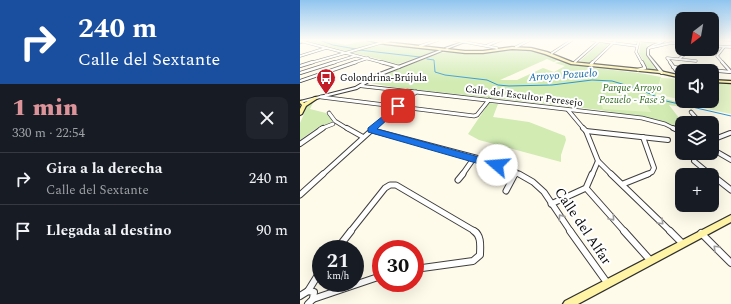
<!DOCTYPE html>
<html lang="es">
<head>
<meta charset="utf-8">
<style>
	body { margin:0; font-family:Spectral,serif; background:#20242c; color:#f1f3f6; height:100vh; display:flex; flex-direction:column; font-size:15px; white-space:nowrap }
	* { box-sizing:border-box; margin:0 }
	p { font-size:13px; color:#9ea1a6 }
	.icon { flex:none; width:22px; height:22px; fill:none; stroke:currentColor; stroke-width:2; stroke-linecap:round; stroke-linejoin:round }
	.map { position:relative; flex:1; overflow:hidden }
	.drawer { display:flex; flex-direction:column; background:#171b24; width:300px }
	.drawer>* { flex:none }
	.guide { background:#1a4fa0; color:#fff; overflow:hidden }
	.needle { width:26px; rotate:211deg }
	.buttons { position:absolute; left:375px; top:12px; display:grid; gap:8px }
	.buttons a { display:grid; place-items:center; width:44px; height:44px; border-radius:8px; background:#171b24; box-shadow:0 4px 16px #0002; font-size:20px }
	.speed { position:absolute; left:12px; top:240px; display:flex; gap:8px; font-size:20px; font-weight:700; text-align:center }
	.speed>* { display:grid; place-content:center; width:52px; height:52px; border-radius:50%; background:#171b24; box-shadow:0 4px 16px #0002; line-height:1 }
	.speed small { font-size:10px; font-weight:400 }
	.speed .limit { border:6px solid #d22; background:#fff; color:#111 }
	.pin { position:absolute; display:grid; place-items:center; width:34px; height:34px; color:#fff; margin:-17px; border-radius:8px; box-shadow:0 2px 6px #0006 }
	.me { position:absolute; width:44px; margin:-22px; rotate:288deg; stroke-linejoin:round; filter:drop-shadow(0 0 3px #0008) }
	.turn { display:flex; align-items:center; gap:14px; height:84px; padding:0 12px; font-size:18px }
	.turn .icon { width:52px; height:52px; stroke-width:2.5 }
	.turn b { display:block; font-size:28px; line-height:34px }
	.round { display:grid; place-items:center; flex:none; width:42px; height:42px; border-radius:8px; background:#20242c }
	.overview { display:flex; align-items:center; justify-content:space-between; height:68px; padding:0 12px }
	h1 { font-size:24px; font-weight:800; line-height:30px; color:#dc9399 }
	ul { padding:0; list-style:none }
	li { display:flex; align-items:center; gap:12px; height:52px; padding:0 12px; border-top:1px solid #363941 }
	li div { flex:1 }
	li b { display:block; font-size:15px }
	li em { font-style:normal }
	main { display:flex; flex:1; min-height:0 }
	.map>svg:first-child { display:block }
	.green { fill:#d1ebb3 }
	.pitch { fill:#e3f2c5 }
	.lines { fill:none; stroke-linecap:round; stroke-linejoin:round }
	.stream { stroke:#3095d4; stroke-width:1 }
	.minor-far5-casing { stroke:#3f3f3f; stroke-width:3 }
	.minor-far4-casing { stroke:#3f3f3f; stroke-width:4 }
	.minor-far3-casing { stroke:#3f3f3f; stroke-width:4.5 }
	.minor-far2-casing { stroke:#3f3f3f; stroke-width:6 }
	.minor-far1-casing { stroke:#3f3f3f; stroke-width:7 }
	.minor-casing { stroke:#3f3f3f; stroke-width:8 }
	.tertiary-casing { stroke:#3f3f3f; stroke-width:2 }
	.secondary-casing { stroke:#2e2e2e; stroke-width:2.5 }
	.minor-far5 { stroke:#fff; stroke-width:2 }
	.minor-far4 { stroke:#fff; stroke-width:2.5 }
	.minor-far3 { stroke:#fff; stroke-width:3 }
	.minor-far2 { stroke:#fff; stroke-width:4 }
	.minor-far1 { stroke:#fff; stroke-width:5 }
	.minor { stroke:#fff; stroke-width:6 }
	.tertiary { fill:#fff; fill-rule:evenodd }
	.secondary { fill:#fff4a6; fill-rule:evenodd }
	.rail { stroke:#c31d27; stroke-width:1 }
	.oneway { stroke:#9e9e9e }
	.route { fill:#1a73e8; stroke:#114b97 }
	.labels { text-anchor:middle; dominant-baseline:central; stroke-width:4; stroke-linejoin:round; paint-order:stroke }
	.far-poi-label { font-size:10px; fill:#0c0c0c; stroke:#fff; text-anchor:start }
	.far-park-label { font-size:10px; font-style:italic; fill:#2b6719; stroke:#fff }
	.far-street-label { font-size:10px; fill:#0c0c0c; stroke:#fff }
	.far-water-label { font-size:11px; font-style:italic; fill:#0f65a4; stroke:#fff }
	.near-street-label { font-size:14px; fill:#0c0c0c; stroke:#fff }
</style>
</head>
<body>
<main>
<section class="drawer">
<div class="guide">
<div class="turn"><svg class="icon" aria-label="right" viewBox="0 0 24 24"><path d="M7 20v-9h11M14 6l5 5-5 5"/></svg><div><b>240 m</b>Calle del Sextante</div></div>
</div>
<div class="overview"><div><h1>1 min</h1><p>330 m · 22:54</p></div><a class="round"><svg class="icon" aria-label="close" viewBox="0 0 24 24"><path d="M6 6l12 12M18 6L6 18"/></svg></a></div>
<ul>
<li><svg class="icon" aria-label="right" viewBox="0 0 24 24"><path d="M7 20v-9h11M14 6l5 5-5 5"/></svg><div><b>Gira a la derecha</b><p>Calle del Sextante</p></div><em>240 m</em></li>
<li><svg class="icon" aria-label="arrive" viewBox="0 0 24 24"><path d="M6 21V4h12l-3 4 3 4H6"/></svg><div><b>Llegada al destino</b></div><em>90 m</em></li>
</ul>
</section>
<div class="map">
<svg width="431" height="304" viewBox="0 0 431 304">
	<rect width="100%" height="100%" fill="#fffbeb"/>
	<g class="green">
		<polygon points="5,40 24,40 45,45 66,40 133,50 133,52 98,64 6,41"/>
		<polygon points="341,41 361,42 346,45 348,46 347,54 356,71 349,71 339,53"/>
		<polygon points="301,42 310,43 290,63 280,61"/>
		<path d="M221,49L239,52L258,60L254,62L247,59L200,80H217L243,68L254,72L265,66L255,63C262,60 270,64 277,65C305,70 334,71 361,77L356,96L387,105L394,109L369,105L383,123L382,130L358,120L300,110L92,87L71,83L84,75L139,53L148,52L174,53Z"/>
		<polygon points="14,101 10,109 26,113 34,121 14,130 0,140 0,123 4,114 6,105"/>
		<polygon points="189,103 198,104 193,117 229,122 265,136 266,140 261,155 261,162 179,140 168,134"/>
	</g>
	<g class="pitch">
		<polygon points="361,78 382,79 382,100 356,94"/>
		<polygon points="412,82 431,84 431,114 394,106 394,103 385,101 412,101"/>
		<polygon points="299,98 344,100 351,112 303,109"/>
	</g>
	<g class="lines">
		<g class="stream">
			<polyline points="19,40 33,45 56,49"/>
			<polyline points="59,50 120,57"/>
			<polyline points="127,59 134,60 135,72 145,75 187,80 198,85 209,86 252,85 292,80 312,81 339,89 366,101 431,116"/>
		</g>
		<g class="minor-far5-casing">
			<g id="minor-far5">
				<polyline points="154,40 197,48"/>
				<polyline points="291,40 337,46"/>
				<polyline points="335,40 360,42"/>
				<polyline points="339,40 336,52 342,63"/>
				<polyline points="0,41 84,63"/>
				<polyline points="188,45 201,40"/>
				<polyline points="120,46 138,40"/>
				<polyline points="412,46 431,47"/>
				<polyline points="216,47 230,40"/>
				<polyline points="349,48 371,43 382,44"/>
				<polyline points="252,53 272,40"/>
				<polyline points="0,56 26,48"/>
				<polyline points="379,59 391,49"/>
				<polyline points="275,62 299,41"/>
				<polyline points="10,63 91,40"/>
				<polyline points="32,63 55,56"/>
				<polyline points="53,63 68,58"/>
				<polyline points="292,63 316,40"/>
				<polyline points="371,63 367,58 396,61"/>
				<polyline points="423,63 417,56 424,47"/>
			</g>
		</g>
		<g class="minor-far4-casing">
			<g id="minor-far4">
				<polyline points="81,62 99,67"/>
				<polyline points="370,62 380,76"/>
				<polyline points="422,62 431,72"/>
				<polyline points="291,64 293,62"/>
				<polyline points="0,66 13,62"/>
				<polyline points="373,67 431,72"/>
				<polyline points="338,70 345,68 342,62"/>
				<polyline points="0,73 35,62"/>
				<polyline points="0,81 56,62"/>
				<polyline points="61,86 115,92"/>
			</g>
		</g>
		<g class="minor-far3-casing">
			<g id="minor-far3">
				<polyline points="107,91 342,118 365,124 375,129"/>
				<polyline points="21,97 174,116 177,115 189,100"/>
				<polyline points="268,110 284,129"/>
				<polyline points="391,112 401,123"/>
				<polyline points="29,113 35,121 48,129"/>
				<polyline points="20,129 33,124"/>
				<polyline points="73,129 116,92"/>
			</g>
		</g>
		<g class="minor-far2-casing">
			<g id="minor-far2">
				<polyline points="47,128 63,137"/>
				<polyline points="283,128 286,131 298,161 292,175"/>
				<polyline points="373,128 382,132"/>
				<polyline points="71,130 185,160 221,175"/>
				<polyline points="286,131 368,140"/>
				<polyline points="343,137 354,168 352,172 346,175"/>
				<polyline points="412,140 430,133"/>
				<polyline points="0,144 23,128"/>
				<polyline points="412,149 431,160"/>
				<polyline points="298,161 312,175"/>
				<polyline points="394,161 411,175"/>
				<polyline points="22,175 74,128"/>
				<polyline points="162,175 174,158"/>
				<polyline points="215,175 216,172"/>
			</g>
		</g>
		<g class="minor-far1-casing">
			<g id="minor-far1">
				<polyline points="219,174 233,182 244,192 271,232"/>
				<polyline points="311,174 371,232"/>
				<polyline points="410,174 412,175"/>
				<polyline points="412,175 431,190"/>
				<polyline points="158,180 163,174"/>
				<polyline points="323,184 348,174"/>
				<polyline points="286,188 325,232"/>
				<polyline points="206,191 215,174"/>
				<polyline points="0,195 23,174"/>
				<polyline points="251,204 286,188 292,174"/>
				<polyline points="50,232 85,188 90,185 96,185 176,232"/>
			</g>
		</g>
		<g class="minor-casing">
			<g id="minor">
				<polyline points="270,231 308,284"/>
				<polyline points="324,231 350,260"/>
				<polyline points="370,231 382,243"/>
				<polyline points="401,233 431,263"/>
				<polyline points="37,249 51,231"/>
				<path d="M115,269L173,261L180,255C180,247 182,236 174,231"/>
				<polyline points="8,291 21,270"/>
				<polyline points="0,296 8,291 14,292 13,299 8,304"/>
				<polyline points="13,299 81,276"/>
			</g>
		</g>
		<g class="tertiary-casing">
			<g id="tertiary">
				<polygon points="168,40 170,40 147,49 145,48"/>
				<path d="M364,40H366C362,45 354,44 349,49V55L364,73L362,74H361L347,55V49C352,43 359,44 364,40Z"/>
				<polygon points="140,50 142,51 79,76 57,89 0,103 0,101 55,87 77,74"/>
			</g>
		</g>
		<g class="secondary-casing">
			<g id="secondary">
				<polygon points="6,40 8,40 0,43 0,41"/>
				<polygon points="67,40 69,40 85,42 165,51 183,51 212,47 231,48 247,52 272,62 360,71 382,76 382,78 360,73 271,64 245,54 231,50 212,49 183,53 165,53 85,44"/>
				<polygon points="412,80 431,81 431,83 412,82"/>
				<polygon points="15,97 17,97 18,98 6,106 2,114 0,115 0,109 2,105 0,103 0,101 2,101 4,103"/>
				<polygon points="431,215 431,222 278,304 263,304 265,301"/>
			</g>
		</g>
		<use href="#minor-far5" class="minor-far5"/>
		<use href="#minor-far4" class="minor-far4"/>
		<use href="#minor-far3" class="minor-far3"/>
		<use href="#minor-far2" class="minor-far2"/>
		<use href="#minor-far1" class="minor-far1"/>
		<use href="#minor" class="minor"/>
		<use href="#tertiary" class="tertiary"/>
		<use href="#secondary" class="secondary"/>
		<polyline class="rail" points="412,40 431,41"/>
	</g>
	<defs><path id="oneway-chevron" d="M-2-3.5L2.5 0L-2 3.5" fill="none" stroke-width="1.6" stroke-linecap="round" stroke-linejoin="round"/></defs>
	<g class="oneway">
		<use href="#oneway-chevron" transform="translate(261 217) rotate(-125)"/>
		<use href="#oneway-chevron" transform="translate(312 218) rotate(49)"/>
		<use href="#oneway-chevron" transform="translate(361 222) rotate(45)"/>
		<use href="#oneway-chevron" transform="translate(416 248) rotate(-135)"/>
	</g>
	<linearGradient id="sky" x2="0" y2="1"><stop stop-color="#90c5ef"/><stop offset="0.49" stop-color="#fffdf6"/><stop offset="1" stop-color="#fffdf6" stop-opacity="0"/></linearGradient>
	<rect width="431" height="82" fill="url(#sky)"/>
	<polygon class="route" points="98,104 100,105 100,108 77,129 201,163 202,165 197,169 68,132 68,128"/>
	<defs>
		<g id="bus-pin" transform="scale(1)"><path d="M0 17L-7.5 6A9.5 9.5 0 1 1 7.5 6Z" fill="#c31d27" stroke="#fff"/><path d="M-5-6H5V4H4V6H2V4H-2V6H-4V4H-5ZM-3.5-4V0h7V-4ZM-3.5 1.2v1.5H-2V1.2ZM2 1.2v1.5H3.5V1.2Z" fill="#fff"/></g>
	</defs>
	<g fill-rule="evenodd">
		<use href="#bus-pin" x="26" y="78"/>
	</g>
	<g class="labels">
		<g class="far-poi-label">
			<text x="40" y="78">Golondrina-Brújula</text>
		</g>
		<g class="far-park-label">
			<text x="332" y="88">Parque Arroyo<tspan x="332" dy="12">Pozuelo - Fase 3</tspan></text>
		</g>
		<g class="far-street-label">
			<text transform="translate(224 96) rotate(7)">Calle del Escultor Peresejo</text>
		</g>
		<g class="far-water-label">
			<text transform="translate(263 75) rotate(-4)">Arroyo Pozuelo</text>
		</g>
		<g class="near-street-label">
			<text transform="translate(283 226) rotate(56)">Calle del Alfar</text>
		</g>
	</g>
</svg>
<div class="buttons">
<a><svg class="needle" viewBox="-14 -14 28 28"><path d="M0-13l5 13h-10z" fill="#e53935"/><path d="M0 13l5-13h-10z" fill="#9ea1a6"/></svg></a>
<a><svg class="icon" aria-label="sound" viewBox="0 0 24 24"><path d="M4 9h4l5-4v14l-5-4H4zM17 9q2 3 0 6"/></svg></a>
<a><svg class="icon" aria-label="layers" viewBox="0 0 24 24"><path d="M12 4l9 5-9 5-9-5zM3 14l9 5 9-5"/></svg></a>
<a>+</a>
</div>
<div class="speed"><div>21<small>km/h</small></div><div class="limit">30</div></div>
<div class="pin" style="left:98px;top:106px;background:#d93025"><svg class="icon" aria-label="arrive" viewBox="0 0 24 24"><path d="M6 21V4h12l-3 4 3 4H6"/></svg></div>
<svg class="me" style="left:197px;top:165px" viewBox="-20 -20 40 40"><circle r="19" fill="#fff"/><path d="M0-13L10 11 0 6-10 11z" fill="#1a73e8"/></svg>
</div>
</main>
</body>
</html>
